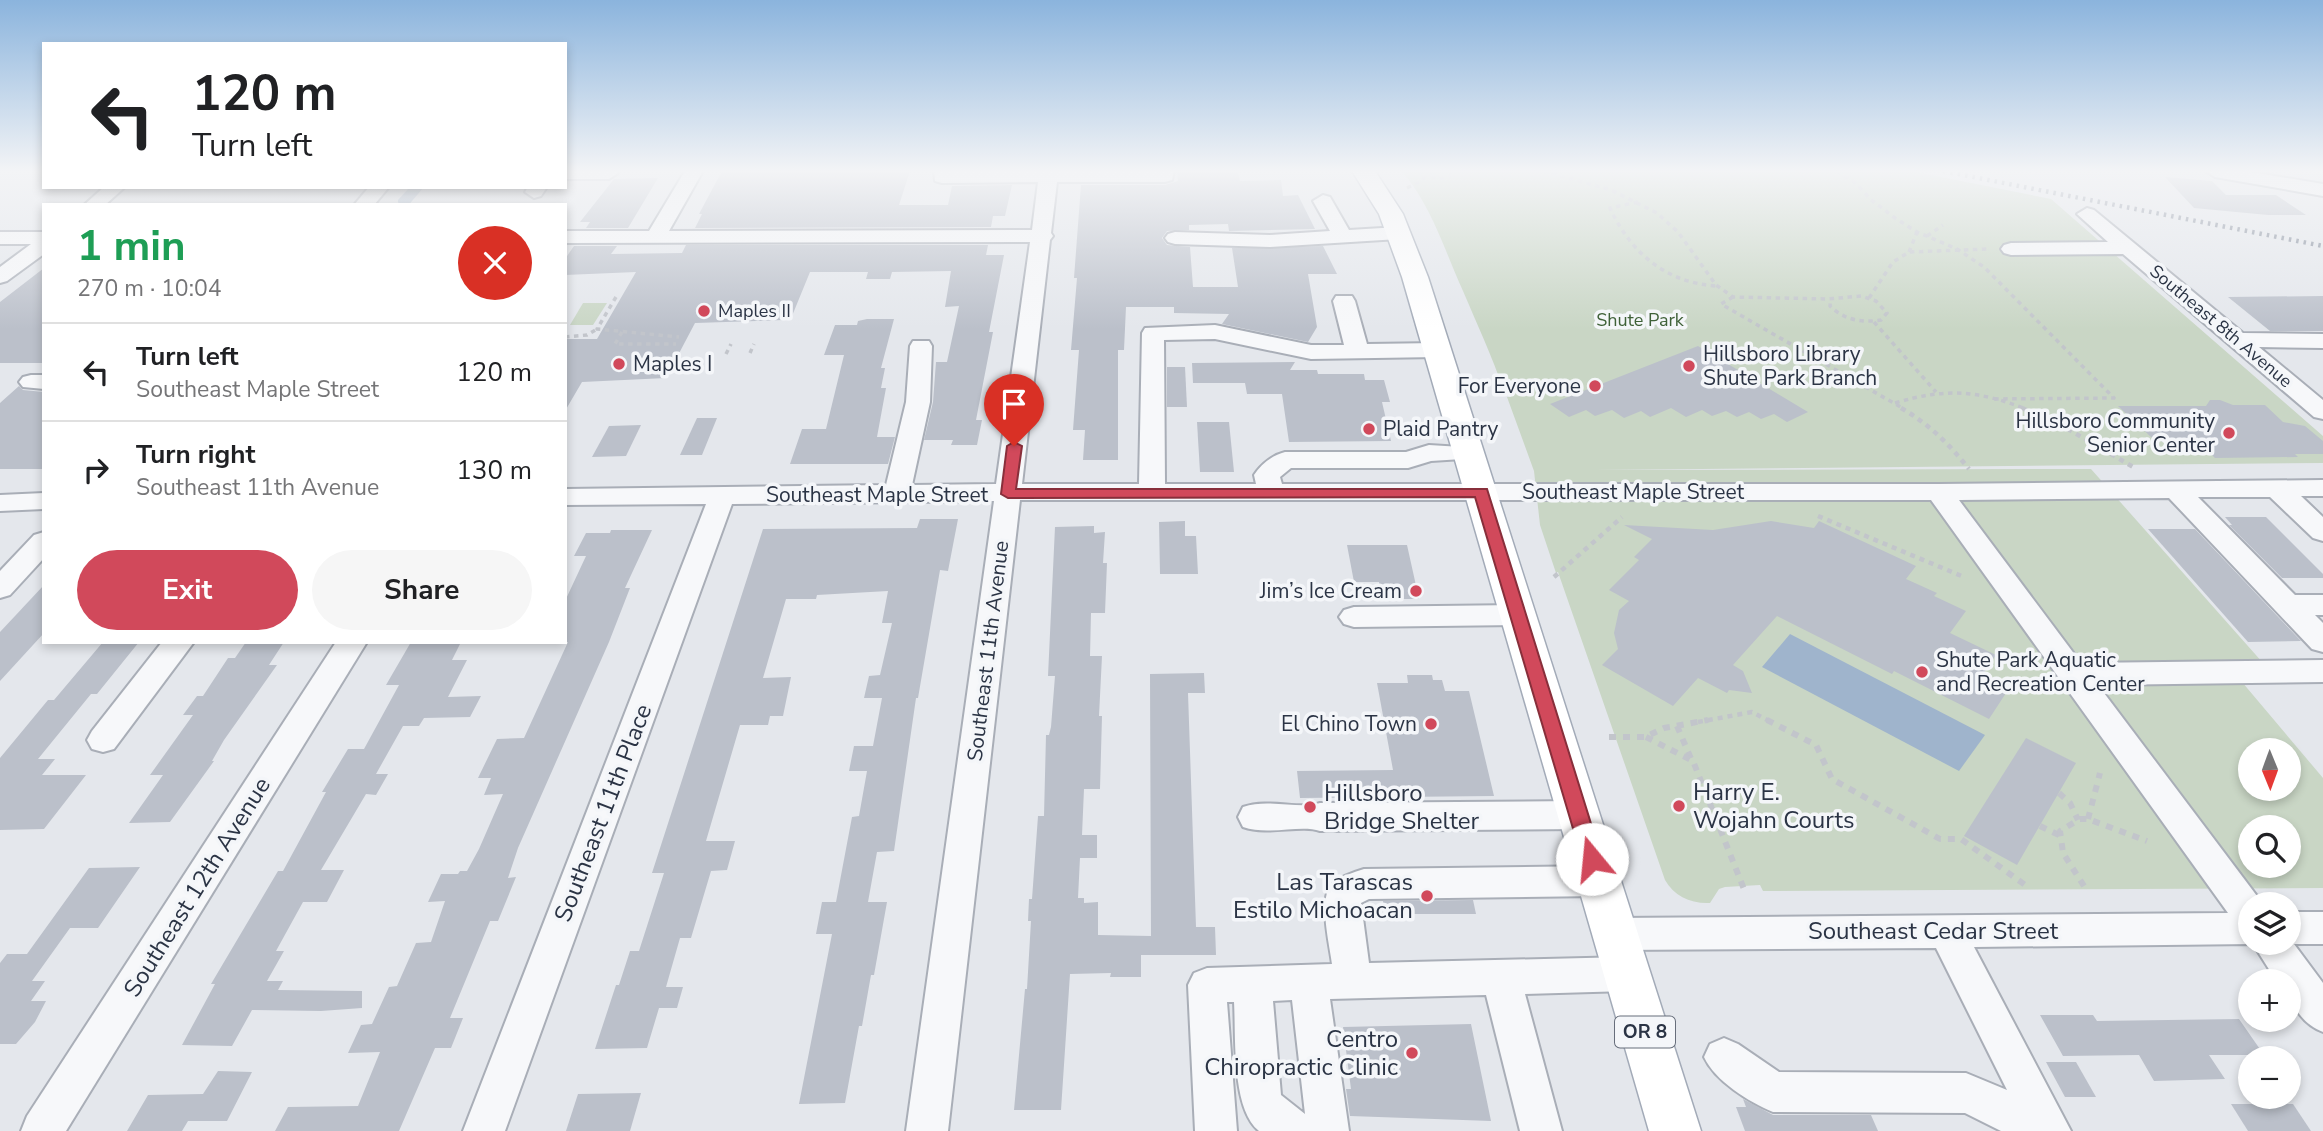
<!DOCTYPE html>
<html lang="en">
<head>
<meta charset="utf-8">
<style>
	body { margin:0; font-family:"Nunito Sans",sans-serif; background:#f6f6f6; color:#202124; height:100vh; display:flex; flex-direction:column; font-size:26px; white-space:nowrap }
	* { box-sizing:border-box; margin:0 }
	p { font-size:23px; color:#757577 }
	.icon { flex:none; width:38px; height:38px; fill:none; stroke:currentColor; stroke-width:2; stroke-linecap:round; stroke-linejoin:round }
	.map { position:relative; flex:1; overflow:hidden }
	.panel { position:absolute; left:42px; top:203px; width:525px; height:441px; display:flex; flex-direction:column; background:#fff; border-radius:0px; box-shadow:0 4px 10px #0003 }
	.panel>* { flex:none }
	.hud { position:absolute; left:42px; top:42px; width:525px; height:147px; border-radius:0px; box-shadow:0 4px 10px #0003; background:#fff; color:#202124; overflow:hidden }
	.needle { width:46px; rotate:179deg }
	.fabs { position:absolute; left:2238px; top:738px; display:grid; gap:14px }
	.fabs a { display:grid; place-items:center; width:63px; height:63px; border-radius:50%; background:#fff; box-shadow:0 4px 10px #0003; font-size:35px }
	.pin { position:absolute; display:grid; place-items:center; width:60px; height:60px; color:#fff; margin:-72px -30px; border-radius:50% 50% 50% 0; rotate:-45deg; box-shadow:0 0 7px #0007 }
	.pin .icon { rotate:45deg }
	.me { position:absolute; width:77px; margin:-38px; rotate:343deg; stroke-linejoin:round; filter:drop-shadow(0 0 5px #0008) }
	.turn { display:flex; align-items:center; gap:24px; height:147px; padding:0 35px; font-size:32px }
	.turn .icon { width:91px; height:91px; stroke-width:2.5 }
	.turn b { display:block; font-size:49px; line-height:60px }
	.round { display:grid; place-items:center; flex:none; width:74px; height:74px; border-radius:37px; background:#f6f6f6 }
	.overview { display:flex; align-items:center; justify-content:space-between; height:119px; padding:0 35px }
	h1 { font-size:42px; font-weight:700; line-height:52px; color:#1e9e55 }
	.button { display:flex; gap:14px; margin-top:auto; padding:14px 35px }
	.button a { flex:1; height:80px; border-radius:42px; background:#d1495b; color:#fff; font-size:28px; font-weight:700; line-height:80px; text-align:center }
	.button a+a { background:#f6f6f6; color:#202124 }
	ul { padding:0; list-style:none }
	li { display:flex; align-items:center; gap:21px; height:98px; padding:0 35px; border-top:2px solid #e0e0e0 }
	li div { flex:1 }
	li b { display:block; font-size:26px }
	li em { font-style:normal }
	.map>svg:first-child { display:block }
	.green { fill:#c9d6c5; fill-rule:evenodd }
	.water { fill:#9fb4cc }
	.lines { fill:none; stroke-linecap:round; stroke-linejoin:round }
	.stream { stroke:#9fb4cc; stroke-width:6 }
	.building { fill:#bbc0ca }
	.minor-casing { stroke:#a9aeb7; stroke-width:4 }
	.major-casing { stroke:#a3abb8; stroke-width:3 }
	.path-far2 { stroke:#c2c5cb; stroke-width:3.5; stroke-dasharray:4.5 4.5; stroke-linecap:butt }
	.path-far1 { stroke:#c2c5cb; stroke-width:4.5; stroke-dasharray:5 5; stroke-linecap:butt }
	.path { stroke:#c2c5cb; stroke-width:6; stroke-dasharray:7 7; stroke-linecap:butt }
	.minor { fill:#f7f8fa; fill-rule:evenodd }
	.major { fill:#fff; fill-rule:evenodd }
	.rail { stroke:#7d8696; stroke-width:4.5; stroke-dasharray:2.5 5; stroke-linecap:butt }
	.route { fill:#d1495b; stroke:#882f3b; stroke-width:2 }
	.poi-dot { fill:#d1495b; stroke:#f4f6f9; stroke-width:2.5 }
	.labels { text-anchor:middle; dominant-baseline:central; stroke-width:7; stroke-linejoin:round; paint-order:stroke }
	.far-poi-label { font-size:18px; fill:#2b3445; stroke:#f4f6f9; text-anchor:start }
	.far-park-label { font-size:18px; fill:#3f6138; stroke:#f4f6f9 }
	.far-street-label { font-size:18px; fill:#2b3445; stroke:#f4f6f9 }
	.shield { fill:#f4f6f9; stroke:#676e7b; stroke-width:2 }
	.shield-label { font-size:19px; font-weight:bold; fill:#2b3445 }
	.poi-label { font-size:21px; fill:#2b3445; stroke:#f4f6f9; text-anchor:start }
	.street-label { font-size:21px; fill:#2b3445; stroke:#f4f6f9 }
	.near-poi-label { font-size:24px; fill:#2b3445; stroke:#f4f6f9; text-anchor:start }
	.near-street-label { font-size:24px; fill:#2b3445; stroke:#f4f6f9 }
</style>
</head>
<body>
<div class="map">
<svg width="2323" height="1131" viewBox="0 0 2323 1131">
	<rect width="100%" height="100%" fill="#e4e7ec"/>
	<g class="green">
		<path d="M1402,171H1911L2051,199L2323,436V463L1594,470L2091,469L2263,663L2242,682L2323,778V888L1763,891L1760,885L1725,887L1719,889L1710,903C1691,904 1674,896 1665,880L1558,572L1556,573L1540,525L1534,471L1507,397H1511L1509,391H1504C1492,356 1477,324 1463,291C1444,249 1432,207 1402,171ZM2250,751H2289V789H2250ZM2250,828H2289V866H2250Z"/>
		<polygon points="583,303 607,303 593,325 570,325"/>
	</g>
	<polygon class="water" points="1790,634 1985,735 1959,771 1762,667"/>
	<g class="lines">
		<polyline class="stream" points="414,187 401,201 408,201 420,187"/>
	</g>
	<g class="building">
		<polygon points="722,171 910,171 899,205 948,205 952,186 1012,185 1005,216 993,216 991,227 695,228 702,214 699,214"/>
		<polygon points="1179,171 1238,171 1240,181 1281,180 1283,196 1298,195 1315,229 1229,231 1228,224 1189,225 1189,230 1167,231 1162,238 1167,245 1190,247 1193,287 1238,287 1232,248 1323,246 1337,274 1308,274 1317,327 1308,342 1222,324 1229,314 1174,313 1174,307 1126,307 1124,350 1118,350 1118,460 1083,460 1085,430 1073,430 1079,350 1071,350 1077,278 1074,278 1081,185 1165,185 1178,181 1177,172"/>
		<polygon points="2165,177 2212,181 2226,195 2276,195 2306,215 2268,215 2194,208"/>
		<polygon points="658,178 628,228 586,228 590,222 580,222 614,179"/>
		<polygon points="686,245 988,245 986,255 1004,255 989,332 993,332 976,420 982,420 977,445 951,445 953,440 924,440 933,402 936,362 947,362 959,306 945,307 951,271 892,272 890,279 866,279 868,272 810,272 792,316 785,316 783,320 695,323 666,378 582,382 565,411 565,339 597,339 636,272 565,275 565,259 574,246 617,246 611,254 682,253"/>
		<polygon points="44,268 44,363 0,363 0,302"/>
		<polygon points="2323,296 2323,331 2270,331 2228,297"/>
		<polygon points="867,319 894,319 881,368 885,368 881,388 886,388 877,437 895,437 888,464 790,464 802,429 826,429 844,355 824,355 835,325 857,325 858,321"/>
		<polygon points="1698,346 1808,412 1787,422 1774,414 1761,419 1749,412 1737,417 1726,411 1712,416 1702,410 1686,417 1671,408 1650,417 1641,411 1624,418 1612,410 1595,416 1586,410 1569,417 1550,404"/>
		<polygon points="1295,362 1290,370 1317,370 1318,374 1364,374 1365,380 1384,380 1390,402 1382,402 1391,441 1289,442 1282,394 1247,394 1245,383 1193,383 1192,363"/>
		<polygon points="1167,367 1185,367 1187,407 1167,407"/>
		<polygon points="19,386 23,390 44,392 44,469 0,469 0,403"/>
		<polygon points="2210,400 2220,400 2233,405 2265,405 2283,422 2305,426 2323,441 2323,454 2295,454 2298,457 2215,458 2202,445 2163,442 2151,437 2118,406 2206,406"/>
		<polygon points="697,418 717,418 702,455 680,455"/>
		<polygon points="1197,422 1229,422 1234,472 1200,472"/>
		<polygon points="641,425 626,456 592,457 609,426"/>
		<polygon points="2225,517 2266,517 2323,574 2323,578 2282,578 2229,525 2232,525"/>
		<polygon points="920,519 958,519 948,571 940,570 918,698 916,698 894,851 877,852 868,902 887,902 874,975 871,975 862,1026 859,1026 845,1103 799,1104 832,934 816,934 822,902 836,902 852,817 859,816 867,771 849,771 854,746 873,746 882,698 864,698 869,676 880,675 892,623 882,623 888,591 817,595 816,599 786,599 763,678 791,677 783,716 770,716 768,725 740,725 706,841 735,841 727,870 711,871 691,938 680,938 666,987 683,987 677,1008 659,1008 647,1048 595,1049 616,985 619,985 630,951 639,951 664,873 652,873 763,529 917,528"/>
		<polygon points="1185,521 1185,536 1196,536 1198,574 1160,574 1159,522"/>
		<polygon points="1771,521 1814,528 1819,521 1916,566 1906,579 1937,593 1934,596 1966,611 1950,633 1996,655 1979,680 2006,693 1989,719 1894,671 1892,674 1777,616 1733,665 1743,671 1752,693 1729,690 1727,693 1698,678 1673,706 1602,665 1618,649 1614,633 1619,610 1629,601 1609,590 1639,560 1634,557 1652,539 1624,525 1713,530"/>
		<polygon points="1094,526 1094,533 1105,532 1103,563 1107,563 1105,613 1091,613 1090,656 1102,656 1099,716 1102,716 1100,789 1084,789 1082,835 1097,835 1097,858 1080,858 1078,898 1084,898 1084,903 1098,902 1098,935 1151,936 1150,674 1204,673 1205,693 1188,693 1196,927 1215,927 1216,955 1141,955 1141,977 1110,977 1111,973 1070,974 1061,1110 1014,1110 1025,989 1027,989 1031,921 1028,921 1029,899 1032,899 1038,816 1044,816 1046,735 1049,735 1051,727 1055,676 1048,676 1055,527"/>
		<polygon points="2148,529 2195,529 2301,641 2248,642"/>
		<polygon points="611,530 652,530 625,588 630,588 609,642 518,848 508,878 516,877 498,921 490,921 450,1018 463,1018 451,1048 435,1048 399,1131 275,1131 288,1107 358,1106 380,1052 348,1053 361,1025 372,1024 389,987 397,986 416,943 431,942 445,901 428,902 441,874 458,874 460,871 467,871 479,849 503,794 484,795 491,778 478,778 497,739 524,738 568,642 558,642 565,642 565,601 586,556 574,556 586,533 610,533"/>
		<polygon points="1347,545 1407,545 1419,599 1381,599 1379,582 1354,582"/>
		<polygon points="44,585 44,633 0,681 0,632"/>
		<polygon points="103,642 139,642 97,694 91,694 38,759 55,759 42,775 86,775 44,829 0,830 0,758 48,700 54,700"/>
		<polygon points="246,642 284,642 269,665 277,665 224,740 212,761 214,761 170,822 129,823 163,775 150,775 193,715 183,715 197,696 203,696 228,658 235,658"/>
		<polygon points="411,642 461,642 452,660 467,660 448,697 481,696 470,717 424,718 419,726 403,726 376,774 388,774 376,795 366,794 321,870 344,870 327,902 303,902 276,951 284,951 267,981 283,981 278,990 362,991 362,1008 321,1011 252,1010 232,1046 182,1045 215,984 211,984 278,871 283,871 326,792 322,792 348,749 364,749 399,685 386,685"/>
		<polygon points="1407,675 1432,675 1433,680 1442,680 1445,691 1469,691 1494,796 1300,798 1297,771 1393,770 1377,683 1408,683"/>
		<polygon points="2026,738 2076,763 2017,865 1964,836"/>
		<polygon points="140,867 98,928 70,928 32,981 45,981 31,1001 46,1001 35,1022 16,1044 0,1044 0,963 7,954 27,954 89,868"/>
		<polygon points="1473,900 1476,914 1385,914 1383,901"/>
		<polygon points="2040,1015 2093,1015 2097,1021 2239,1019 2264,1055 2209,1055 2225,1079 2154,1081 2139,1055 2063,1056"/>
		<polygon points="1471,1024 1491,1121 1350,1116 1346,1089 1351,1089 1343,1027"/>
		<polygon points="2046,1062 2076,1062 2096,1097 2065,1097"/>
		<polygon points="218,1071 252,1072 227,1121 188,1121 182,1131 127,1131 148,1095 203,1094"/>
		<polygon points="641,1093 630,1131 566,1131 578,1094"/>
		<polygon points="1743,1099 1773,1115 1871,1115 1878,1131 1745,1131 1736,1107 1746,1107"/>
		<polygon points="2231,1104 2293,1104 2311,1131 2248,1131"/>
	</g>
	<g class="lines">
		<g class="minor-casing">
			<g id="minor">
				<polygon points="565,171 617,171 618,173 609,179 565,179"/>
				<path d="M685,171H703L669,231L1032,230L1038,182L942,183L935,181L934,171H1174L1172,180L1165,182H1057L1051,233L1053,236L1050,240L1022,484H1139L1142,333L1145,328L1215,325L1311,345H1344L1333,301L1336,296H1352L1355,301L1367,344L1439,343L1447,345L1450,350L1447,355L1439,357L1311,359L1215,339L1164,340L1165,484H1256L1254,475C1261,464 1273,455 1285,452H1406L1429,445L1478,448L1482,453L1478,458L1431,461L1408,468H1291L1280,477L1282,484H1939L2323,480V496H2301L2323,517V541L2313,538L2270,497H2198L2295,595H2323V615H2315L2323,623V652L2312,649L2169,498L1959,500L2081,663L2323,660V682L2098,685L2263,904L2250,905V943H2289V912H2323V944H2294L2323,983V1032C2302,1024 2289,1004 2289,982H2277L2253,944L1974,947L2071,1131H2001L1965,1113L1773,1112C1749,1102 1715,1081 1704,1057L1710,1044L1724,1038L1738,1044L1779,1072L1966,1073L2007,1090L1936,948L1615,950L1602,946L1597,934L1602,922L1615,918L2228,913L1931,500H1020L948,1131H906L994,501L732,504L505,1131H463L706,504L565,505V489L886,485L906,402L910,346L913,341H929L932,346L930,402L912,485L996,484L1030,242L565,243V231H649Z"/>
				<polygon points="2206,171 2245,171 2323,184 2323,196 2215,177"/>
				<polygon points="104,187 125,187 105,205 84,205"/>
				<polygon points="369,187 389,187 374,205 354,205"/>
				<polygon points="528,187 547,187 541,196 534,198 525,192"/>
				<polygon points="1323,195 1330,197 1349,230 1399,227 1406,229 1409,233 1406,237 1399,239 1270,247 1175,244 1168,242 1165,238 1168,234 1175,232 1270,235 1330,231 1313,201"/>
				<polygon points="2087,208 2094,210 2243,333 2323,334 2323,348 2259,347 2323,400 2323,419 2314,417 2123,254 2011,255 2004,253 2001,249 2004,245 2011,243 2108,242 2077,214"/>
				<polygon points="0,232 44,232 44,254 7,281 0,283 0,267 31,244 0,244"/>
				<polygon points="31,375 44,375 44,389 23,387 19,382 23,377"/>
				<polygon points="44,493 44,509 0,511 0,495"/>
				<polygon points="44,532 44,558 10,595 0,598 0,571 34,535"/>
				<polygon points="1518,605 1528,608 1533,615 1528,622 1518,625 1354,627 1344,624 1339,617 1344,610 1354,607"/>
				<polygon points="162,642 194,642 114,749 103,752 92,749 87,740 92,731"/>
				<polygon points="336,642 367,642 66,1131 21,1131 27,1116"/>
				<path d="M1579,801L1591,805L1596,815L1591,825L1579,829L1320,831C1300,824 1269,836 1243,827L1238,817L1243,807C1269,798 1300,810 1320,803Z"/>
				<path d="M1599,866L1612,870L1617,881L1612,892L1599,896L1369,899L1361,903L1369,963L1627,957L1640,962L1646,974L1640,986L1627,991L1525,994L1562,1131H1520L1486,995L1330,999L1349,1131H1259C1231,1109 1236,1035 1234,1002H1227L1237,1131H1195L1188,985L1194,973L1207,968L1332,964C1330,946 1317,896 1333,883C1342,876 1354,872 1364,869ZM1292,1000L1305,1114L1281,1095L1273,1001Z"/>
			</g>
		</g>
		<g class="major-casing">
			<polygon id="major" points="1352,171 1375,171 1403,214 1428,277 1701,1131 1649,1131 1402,277 1379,214"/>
		</g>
		<g class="path-far2">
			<polyline points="1434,171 1429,175 1438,179 1449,177 1450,174 1443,171"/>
			<path d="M1543,171L1611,190L1657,213L1678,232L1716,285L1733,297L1828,299L1861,296L1876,301L1887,313L1881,320C1862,323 1844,320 1830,306L1831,299"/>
			<polyline points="1837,171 1857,184 1870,199 1895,218 1917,232 1957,249 1984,267 2114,398 1991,399"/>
			<polyline points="1407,188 1423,180 1425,175 1420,171"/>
			<path d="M1638,202L1610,208C1631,253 1666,283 1717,286"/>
			<polyline points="1927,236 1943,225"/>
			<polyline points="1909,252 1917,232"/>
			<polyline points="616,297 597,329 679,337"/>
			<polyline points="1733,297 1721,304 1904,409"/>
			<polyline points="1869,298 1893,262 1909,252 1989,249"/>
			<polyline points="1874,322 1936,392"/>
			<polyline points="622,332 615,344 676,344"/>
			<polyline points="565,337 587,335 597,329"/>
			<polyline points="750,353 754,344"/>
			<polyline points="726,354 731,344"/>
			<path d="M1895,403C1945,388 1977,390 2026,409"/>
		</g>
		<g class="path-far1">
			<path d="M1901,408C1929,424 1949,444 1969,469"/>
			<polyline points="2022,408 2066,428 2135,468"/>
			<polyline points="1818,516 1964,577"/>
			<polyline points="1554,577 1622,517"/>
			<polyline points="1698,722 1752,712 1771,722"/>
		</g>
		<g class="path">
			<polyline points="1767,720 1816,745 1832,779 1940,839 1961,839 2028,887"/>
			<polyline points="1677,726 1692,761"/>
			<polyline points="1609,737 1645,737 1664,728 1708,720"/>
			<polyline points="1646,737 1693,761 1744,889"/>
			<polyline points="2059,793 2070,803 2078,820"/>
			<polyline points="2088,819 2100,773"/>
			<polyline points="2040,826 2059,835"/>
			<polyline points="2084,886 2063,853 2060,831 2080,819 2088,819 2147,841"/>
		</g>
		<use href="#minor" class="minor"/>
		<use href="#major" class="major"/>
		<polyline class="rail" points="1943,171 2323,246"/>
	</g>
	<linearGradient id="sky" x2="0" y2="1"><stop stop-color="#8bb4dd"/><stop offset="0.52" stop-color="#f3f4f6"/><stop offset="1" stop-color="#f3f4f6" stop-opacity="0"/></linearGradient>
	<rect width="2323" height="329" fill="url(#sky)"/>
	<polygon class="route" points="1014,442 1022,446 1016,489 1487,489 1602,859 1599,865 1592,867 1585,865 1582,859 1475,497 1008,498 1001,494 1007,446"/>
	<g class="poi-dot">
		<circle cx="704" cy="311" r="7"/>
		<circle cx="619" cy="364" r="7"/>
		<circle cx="1689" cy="366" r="7"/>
		<circle cx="1595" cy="386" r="7"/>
		<circle cx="1369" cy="429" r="7"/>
		<circle cx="2229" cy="433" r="7"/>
		<circle cx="1416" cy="591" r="7"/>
		<circle cx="1922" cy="672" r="7"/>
		<circle cx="1431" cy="724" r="7"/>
		<circle cx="1679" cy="806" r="7"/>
		<circle cx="1310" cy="807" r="7"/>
		<circle cx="1427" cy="896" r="7"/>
		<circle cx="1412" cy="1053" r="7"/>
	</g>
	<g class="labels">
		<g class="far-poi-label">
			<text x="718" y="311">Maples II</text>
		</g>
		<g class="far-park-label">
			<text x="1640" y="320">Shute Park</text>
		</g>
		<g class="far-street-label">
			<text transform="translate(2221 326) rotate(40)">Southeast 8th Avenue</text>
		</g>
		<rect class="shield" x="1615" y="1016.5" width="60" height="31" rx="5"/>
		<g class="shield-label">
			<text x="1645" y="1032">OR 8</text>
		</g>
		<g class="poi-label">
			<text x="1703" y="354">Hillsboro Library<tspan x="1703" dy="24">Shute Park Branch</tspan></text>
			<text x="633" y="364">Maples I</text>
			<text x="1581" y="386" text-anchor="end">For Everyone</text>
			<text x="2215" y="421" text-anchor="end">Hillsboro Community<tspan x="2215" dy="24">Senior Center</tspan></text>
			<text x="1383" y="429">Plaid Pantry</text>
			<text x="1402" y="591" text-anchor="end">Jim’s Ice Cream</text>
			<text x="1936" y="660">Shute Park Aquatic<tspan x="1936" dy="24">and Recreation Center</tspan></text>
			<text x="1417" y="724" text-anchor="end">El Chino Town</text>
		</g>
		<g class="street-label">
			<text x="1633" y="492">Southeast Maple Street</text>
			<text x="877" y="495">Southeast Maple Street</text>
			<text transform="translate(988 651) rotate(-83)">Southeast 11th Avenue</text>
		</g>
		<g class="near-poi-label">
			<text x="1693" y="792">Harry E.<tspan x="1693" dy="28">Wojahn Courts</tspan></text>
			<text x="1324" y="793">Hillsboro<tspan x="1324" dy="28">Bridge Shelter</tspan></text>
			<text x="1413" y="882" text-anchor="end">Las Tarascas<tspan x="1413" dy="28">Estilo Michoacan</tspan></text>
			<text x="1398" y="1039" text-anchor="end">Centro<tspan x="1398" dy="28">Chiropractic Clinic</tspan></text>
		</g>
		<g class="near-street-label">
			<text transform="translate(603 813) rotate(-69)">Southeast 11th Place</text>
			<text transform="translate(197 887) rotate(-58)">Southeast 12th Avenue</text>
			<text x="1933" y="931">Southeast Cedar Street</text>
		</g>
	</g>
</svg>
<div class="fabs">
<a><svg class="needle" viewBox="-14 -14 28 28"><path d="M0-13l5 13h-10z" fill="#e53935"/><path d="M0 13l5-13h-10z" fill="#757577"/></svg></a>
<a><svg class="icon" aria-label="search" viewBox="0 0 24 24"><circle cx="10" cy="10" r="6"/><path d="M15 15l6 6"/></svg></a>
<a><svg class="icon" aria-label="layers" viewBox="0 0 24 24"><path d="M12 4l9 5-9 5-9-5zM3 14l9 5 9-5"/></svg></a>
<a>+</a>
<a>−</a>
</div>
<div class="pin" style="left:1014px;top:446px;background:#d93025"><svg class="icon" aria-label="arrive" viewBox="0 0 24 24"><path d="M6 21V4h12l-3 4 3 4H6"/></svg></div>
<svg class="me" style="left:1592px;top:859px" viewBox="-20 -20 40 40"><circle r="19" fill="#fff"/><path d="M0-13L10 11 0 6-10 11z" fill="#d1495b"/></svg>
<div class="hud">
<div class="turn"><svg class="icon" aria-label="left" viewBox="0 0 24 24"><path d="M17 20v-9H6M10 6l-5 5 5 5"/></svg><div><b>120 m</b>Turn left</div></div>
</div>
<section class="panel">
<div class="overview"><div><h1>1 min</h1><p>270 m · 10:04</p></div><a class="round" style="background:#d93025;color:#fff"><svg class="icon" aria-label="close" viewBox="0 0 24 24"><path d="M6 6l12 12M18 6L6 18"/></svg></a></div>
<ul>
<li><svg class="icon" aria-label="left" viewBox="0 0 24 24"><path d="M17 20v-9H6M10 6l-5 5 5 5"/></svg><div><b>Turn left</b><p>Southeast Maple Street</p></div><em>120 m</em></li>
<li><svg class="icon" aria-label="right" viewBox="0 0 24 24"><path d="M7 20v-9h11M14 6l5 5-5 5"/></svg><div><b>Turn right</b><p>Southeast 11th Avenue</p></div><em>130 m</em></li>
</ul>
<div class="button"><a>Exit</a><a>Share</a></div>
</section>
</div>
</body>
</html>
